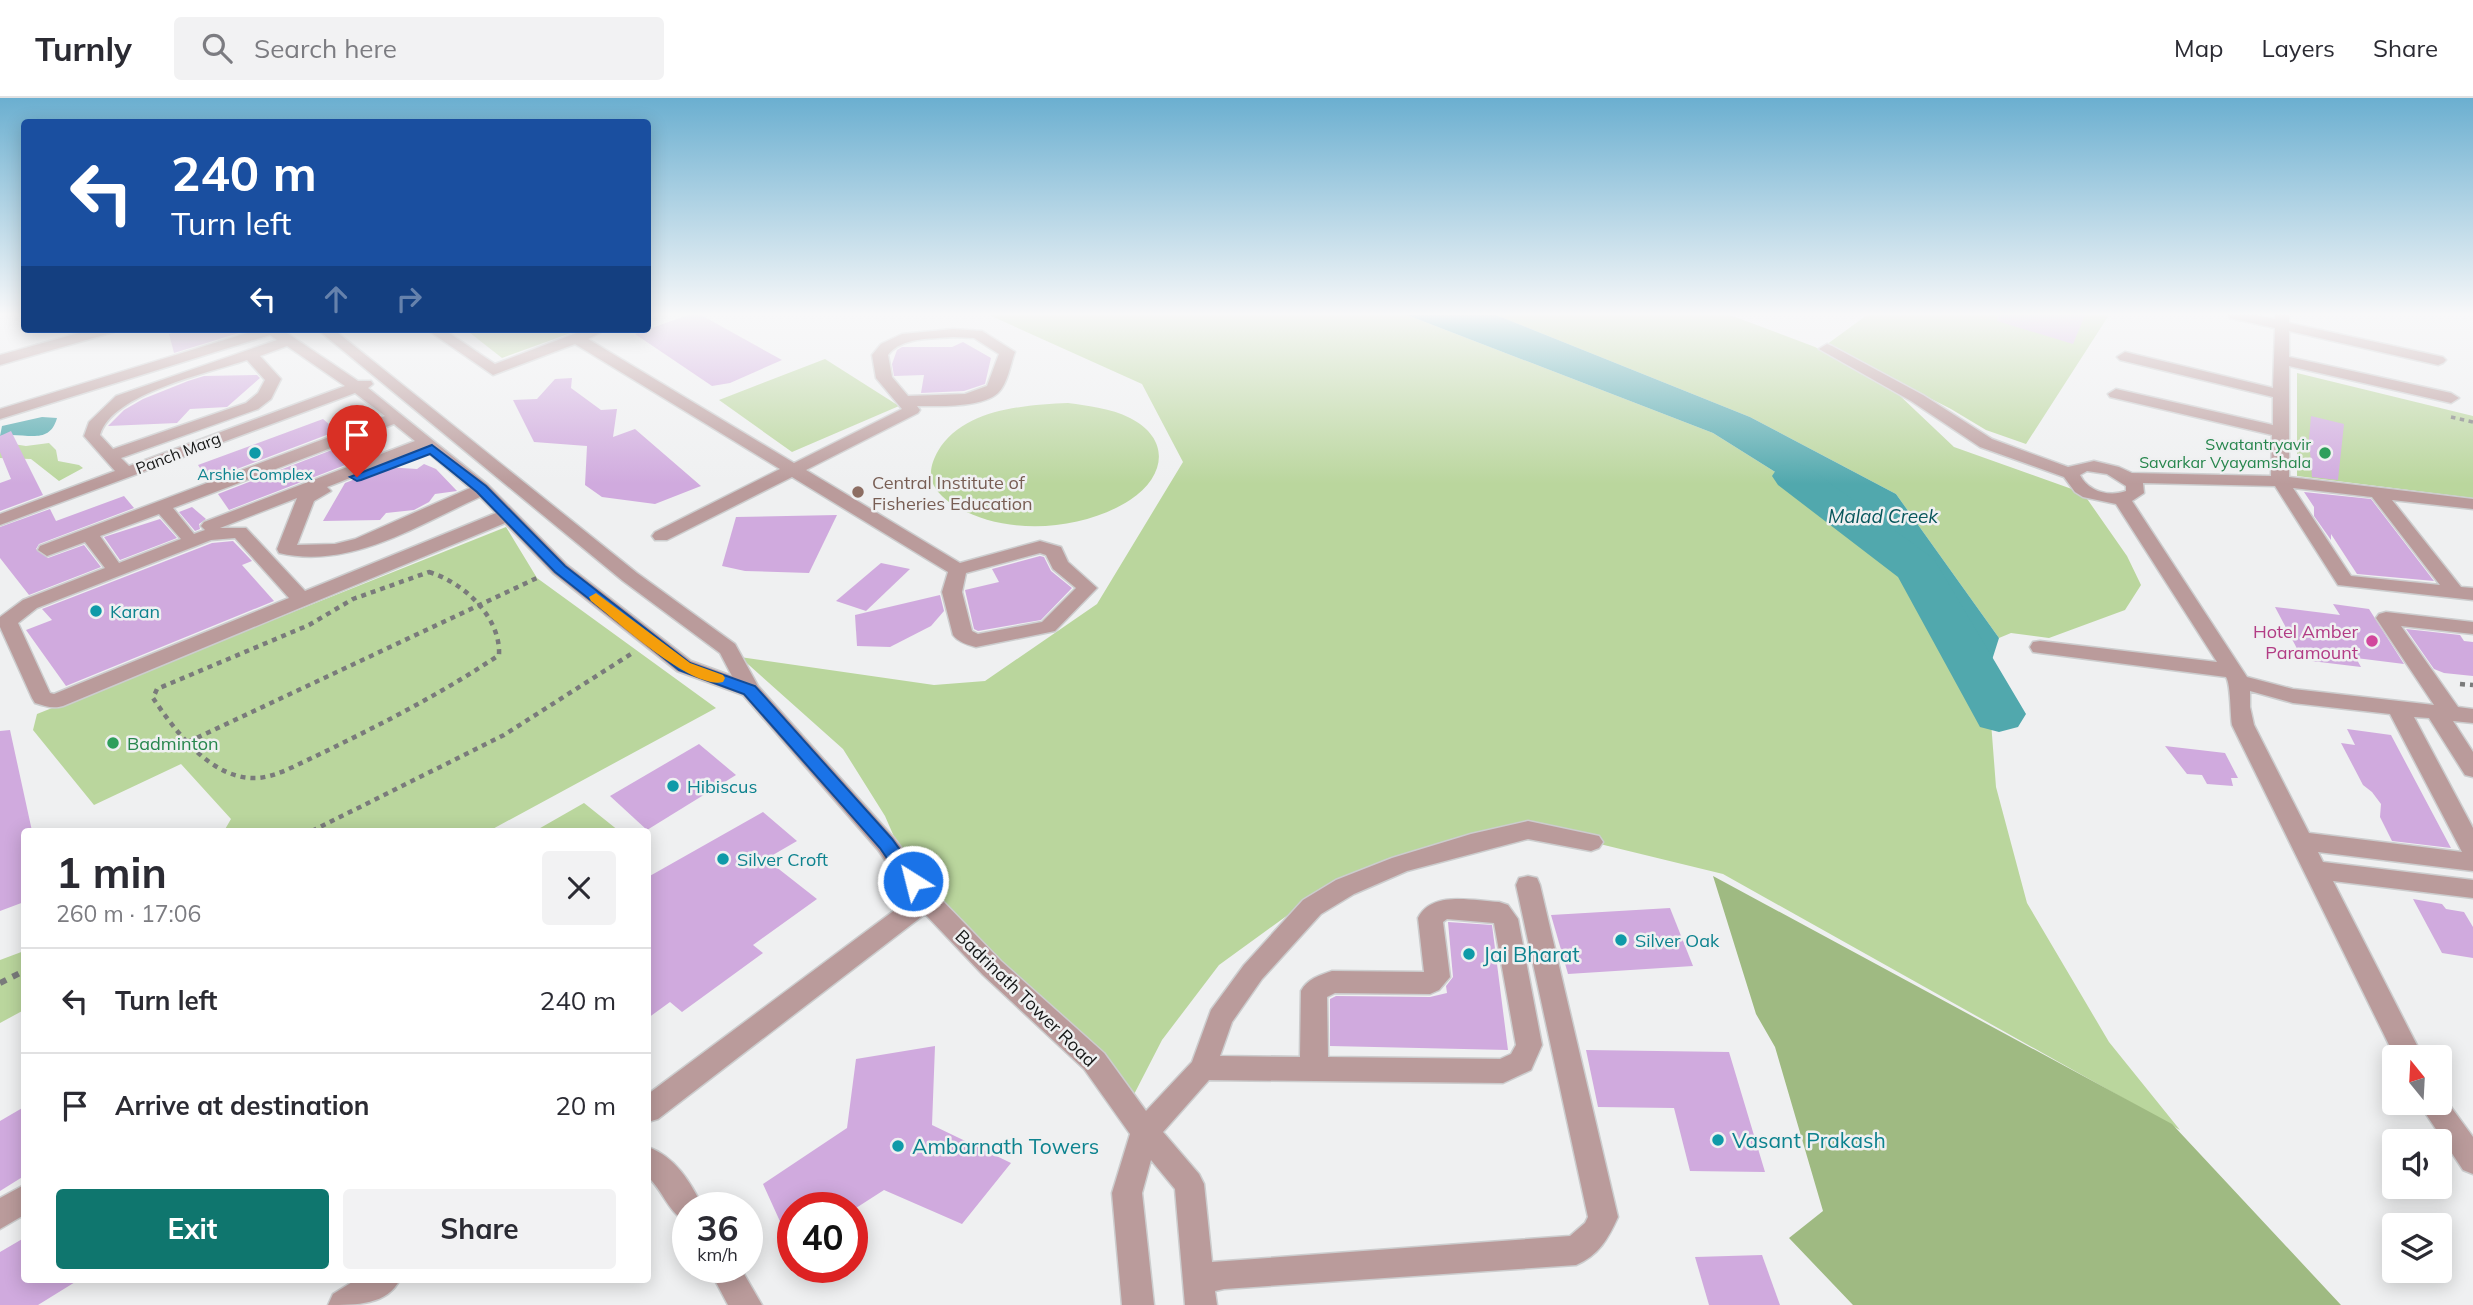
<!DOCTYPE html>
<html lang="en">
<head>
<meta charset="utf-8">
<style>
	body { margin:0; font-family:Mulish,sans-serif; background:#f2f2f3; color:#2b2b33; height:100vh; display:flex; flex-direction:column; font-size:26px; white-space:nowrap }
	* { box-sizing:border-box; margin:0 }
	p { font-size:23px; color:#7c7c81 }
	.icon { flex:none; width:38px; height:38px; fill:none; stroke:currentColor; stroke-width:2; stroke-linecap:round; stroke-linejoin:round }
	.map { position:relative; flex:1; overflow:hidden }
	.panel { position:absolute; left:21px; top:730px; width:630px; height:455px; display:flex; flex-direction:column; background:#fff; border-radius:7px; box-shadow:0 4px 18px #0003 }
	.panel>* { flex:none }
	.top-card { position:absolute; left:21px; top:21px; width:630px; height:214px; border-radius:7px; box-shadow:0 4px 18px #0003; background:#1a4fa0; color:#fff; overflow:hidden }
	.needle { width:46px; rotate:342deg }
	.fabs { position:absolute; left:2382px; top:947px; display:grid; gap:14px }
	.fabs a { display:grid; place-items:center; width:70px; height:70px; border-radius:7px; background:#fff; box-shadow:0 4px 18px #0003; font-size:35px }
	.speed { position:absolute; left:672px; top:1094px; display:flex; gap:14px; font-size:35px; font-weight:700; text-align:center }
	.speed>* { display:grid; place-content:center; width:91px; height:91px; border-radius:50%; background:#fff; box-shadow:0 4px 18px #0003; line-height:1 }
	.speed small { font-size:18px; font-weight:400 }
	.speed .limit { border:10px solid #d22; background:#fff; color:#111 }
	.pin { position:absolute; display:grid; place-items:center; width:60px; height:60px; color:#fff; margin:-72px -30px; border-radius:50% 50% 50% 0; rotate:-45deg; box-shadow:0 0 7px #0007 }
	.pin .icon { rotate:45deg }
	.me { position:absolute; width:77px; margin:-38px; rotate:324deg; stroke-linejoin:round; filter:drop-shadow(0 0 5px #0008) }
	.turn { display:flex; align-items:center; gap:24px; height:147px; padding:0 35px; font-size:32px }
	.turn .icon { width:91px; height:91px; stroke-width:2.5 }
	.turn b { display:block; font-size:49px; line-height:60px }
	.lanes { display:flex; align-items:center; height:66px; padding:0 35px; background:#0003; justify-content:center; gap:35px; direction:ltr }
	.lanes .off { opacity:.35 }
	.round { display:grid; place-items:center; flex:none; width:74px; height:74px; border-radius:7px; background:#f2f2f3 }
	.headline { display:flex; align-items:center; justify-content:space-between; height:119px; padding:0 35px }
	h1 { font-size:42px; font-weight:700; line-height:52px }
	.button { display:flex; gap:14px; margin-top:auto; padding:14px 35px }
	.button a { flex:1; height:80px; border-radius:7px; background:#0f766e; color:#fff; font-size:28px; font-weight:700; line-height:80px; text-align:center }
	.button a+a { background:#f2f2f3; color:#2b2b33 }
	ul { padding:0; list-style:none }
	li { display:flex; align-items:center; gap:21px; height:105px; padding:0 35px; border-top:2px solid #e1e1e2 }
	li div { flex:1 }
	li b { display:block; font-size:26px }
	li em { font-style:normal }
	header { display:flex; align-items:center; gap:42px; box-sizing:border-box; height:98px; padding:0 35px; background:#fff; border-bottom:2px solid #e1e1e2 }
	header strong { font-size:33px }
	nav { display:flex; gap:38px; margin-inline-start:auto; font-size:24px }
	.search { width:490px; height:63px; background:#f2f2f3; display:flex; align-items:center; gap:18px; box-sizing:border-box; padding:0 24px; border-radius:7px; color:#7c7c81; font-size:26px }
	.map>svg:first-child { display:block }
	.green { fill:#bad69d }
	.forest { fill:#9fba82 }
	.water { fill:#51a8ad }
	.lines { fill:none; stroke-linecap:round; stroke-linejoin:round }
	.river { fill:#51a8ad; fill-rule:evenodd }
	.building { fill:#d0aade }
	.minor-casing { stroke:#cccdce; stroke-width:3 }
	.path-far2 { stroke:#7a7b7b; stroke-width:3.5; stroke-dasharray:4.5 4.5; stroke-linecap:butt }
	.path-far1 { stroke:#7a7b7b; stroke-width:4.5; stroke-dasharray:5 5; stroke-linecap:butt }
	.path { stroke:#7a7b7b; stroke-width:6; stroke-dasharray:7 7; stroke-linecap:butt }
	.minor { fill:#ba9b9b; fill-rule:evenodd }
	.route { fill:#1a73e8; stroke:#114b97; stroke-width:2 }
	.slow { fill:#f59e0b }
	.culture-dot { fill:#0f9aa8; stroke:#eff0f1; stroke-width:2.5 }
	.leisure-dot { fill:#2e9e5b; stroke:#eff0f1; stroke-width:2.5 }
	.education-dot { fill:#8d6e63; stroke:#eff0f1; stroke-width:2.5 }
	.hotel-dot { fill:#d1479c; stroke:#eff0f1; stroke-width:2.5 }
	.labels { text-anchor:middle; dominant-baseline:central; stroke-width:5; stroke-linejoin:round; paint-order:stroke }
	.far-leisure-label { font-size:16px; fill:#27864d; stroke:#eff0f1; text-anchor:end }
	.far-street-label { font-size:16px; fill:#171818; stroke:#eff0f1 }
	.far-culture-label { font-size:16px; fill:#0d838f; stroke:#eff0f1 }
	.education-label { font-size:18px; fill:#785e54; stroke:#eff0f1; text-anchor:start }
	.culture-label { font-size:18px; fill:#0d838f; stroke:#eff0f1; text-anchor:start }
	.hotel-label { font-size:18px; fill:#b23c85; stroke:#eff0f1; text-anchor:end }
	.leisure-label { font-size:18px; fill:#27864d; stroke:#eff0f1; text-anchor:start }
	.street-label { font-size:18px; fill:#171818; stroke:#eff0f1 }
	.water-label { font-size:19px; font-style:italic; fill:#07565b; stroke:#eff0f1 }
	.near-culture-label { font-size:21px; fill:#0d838f; stroke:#eff0f1; text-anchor:start }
</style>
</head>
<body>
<header>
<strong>Turnly</strong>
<div class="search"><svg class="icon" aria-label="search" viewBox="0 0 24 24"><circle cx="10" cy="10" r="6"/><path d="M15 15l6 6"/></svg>Search here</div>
<nav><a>Map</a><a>Layers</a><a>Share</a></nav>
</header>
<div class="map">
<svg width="2473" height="1207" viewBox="0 0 2473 1207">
	<rect width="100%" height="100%" fill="#eff0f1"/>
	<g class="green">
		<polygon points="989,217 1407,217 1713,335 1858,426 1985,584 1989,598 1996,689 2027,805 2109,944 2180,1032 1723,776 1526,728 1321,793 1219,867 1162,942 1128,1008 930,821 885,718 843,651 740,559 934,587 985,583 1097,506 1183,364 1142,286"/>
		<polygon points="1496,217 1730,217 1815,249 1897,295 1954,349 2083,395 2127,458 2141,487 2125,512 2049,540 2011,535 1999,540 1896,396 1750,319"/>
		<polygon points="1867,217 2109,217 2026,346 1986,332 1951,311 1826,247"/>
		<polygon points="465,231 582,231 502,260"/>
		<polygon points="825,261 899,308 792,354 719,302"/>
		<polygon points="2297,275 2473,318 2473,400 2297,378"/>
		<path d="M1068,305C1089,308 1110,310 1130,320C1171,341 1166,378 1130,402C1082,433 1007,438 957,409C948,404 935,394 932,383C929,372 933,362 938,353C963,311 1024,307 1068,305Z"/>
		<polygon points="0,344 26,348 49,345 56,352 58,363 79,367 83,370 59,383 31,361 0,360"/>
		<polygon points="506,429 537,480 716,610 489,733 224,733 231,721 181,666 94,707 33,632 37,616"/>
		<polygon points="584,705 619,733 535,733"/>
		<polygon points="24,853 24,912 0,925 0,862"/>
	</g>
	<polygon class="forest" points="1713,778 2172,1026 2341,1207 1853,1207 1789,1140 1823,1113 1775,949 1756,916"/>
	<g class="water">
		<polygon points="1407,217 1496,217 1750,319 1896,396 1999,540 1985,584 1858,426 1713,335"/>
		<path d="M42,319L57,320C49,349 24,333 0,338L2,328Z"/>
	</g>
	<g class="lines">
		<polygon class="river" points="1793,365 1808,369 1934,461 2026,616 2018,629 1999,634 1980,629 1898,479 1778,387 1772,378 1778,369"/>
	</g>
	<g class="building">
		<polygon points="688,217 701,217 782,262 730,285 712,288 635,236"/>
		<polygon points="1998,217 2085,217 2073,246 1997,223"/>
		<polygon points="186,231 241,231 242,234 174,255 169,236"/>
		<polygon points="963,244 991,260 985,286 964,293 921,295 924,277 894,278 892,266 897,252 902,249 952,249"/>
		<polygon points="257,277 260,280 227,309 190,311 177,325 108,328 124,312 143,301 188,283 204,278"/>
		<polygon points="572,280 571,290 601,312 617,311 613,339 635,331 701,388 655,406 602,399 585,387 587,348 534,344 513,302 537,301 555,281"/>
		<polygon points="2311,318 2344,326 2338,382 2312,379 2309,341"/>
		<polygon points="323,321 337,333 208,382 198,367"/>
		<polygon points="11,333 43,397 0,413 0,385 11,381 0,354 0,338"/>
		<polygon points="350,345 366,359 229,412 218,396"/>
		<polygon points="424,366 436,371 457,393 435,396 429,404 414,412 386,415 380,422 323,423 345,385 386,369 417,371"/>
		<polygon points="2304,394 2371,401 2434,483 2357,476 2331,436 2331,442 2314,418 2314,409"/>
		<polygon points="124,398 134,410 39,446 36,451 48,460 84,447 101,469 29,497 0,460 0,429 50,411 56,423"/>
		<polygon points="192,409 206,421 199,426 200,431 195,433 179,414"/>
		<polygon points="837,417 809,475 745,473 722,468 736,419"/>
		<polygon points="160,421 177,440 120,462 104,439"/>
		<polygon points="233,443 252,463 242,467 274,503 66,588 26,532 52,522 42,511 212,445"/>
		<polygon points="1040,458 1044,459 1051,473 1072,490 1041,522 978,533 974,531 965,492 999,484 992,471"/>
		<polygon points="881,465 910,471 866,513 836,503"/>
		<polygon points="940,497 944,513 931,528 890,549 857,548 855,517"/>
		<polygon points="2333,506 2369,511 2404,566 2356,560 2361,569 2303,562 2275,509 2340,517"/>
		<polygon points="2406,531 2460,537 2464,543 2473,544 2473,578 2444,575 2434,571"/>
		<polygon points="2347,631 2391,637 2451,750 2392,743 2380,719 2381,706 2372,694 2363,687 2341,645 2355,647"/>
		<polygon points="10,632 32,733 24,733 24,804 0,813 0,633"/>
		<polygon points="699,646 736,677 647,732 610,698"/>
		<polygon points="2165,648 2225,655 2238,680 2231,680 2233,688 2207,686 2202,677 2187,676"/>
		<polygon points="763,714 797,743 766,761 817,801 753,847 763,855 682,914 670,904 648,920 648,779"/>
		<polygon points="2413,801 2442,806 2446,811 2464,814 2473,829 2473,860 2442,855"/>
		<polygon points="1670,810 1693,868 1568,876 1551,817"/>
		<polygon points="1448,824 1492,827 1508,952 1330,948 1330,901 1336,898 1430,899 1447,895 1446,888 1453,879"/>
		<polygon points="935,948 932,1027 1011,1065 962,1126 884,1092 856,1110 793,1110 793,1152 763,1086 847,1030 856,961"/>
		<polygon points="1586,952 1729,954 1765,1074 1690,1073 1674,1010 1598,1009"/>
		<polygon points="24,1009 24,1078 0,1093 0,1023"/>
		<polygon points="24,1140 24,1181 80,1181 38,1207 0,1207 0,1154"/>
		<polygon points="1762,1157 1780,1207 1709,1207 1695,1159"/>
	</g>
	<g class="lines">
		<g class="minor-casing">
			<g id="minor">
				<path d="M2228,217H2256L2275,221V217H2289V225L2443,259L2446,262L2443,265L2438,267L2289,233V259L2451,295L2459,300L2451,305L2289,268V379L2473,401V411L2392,402L2461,489L2473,490V502L2338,487L2275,388L2143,385L2144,395L2132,403L2247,579L2293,591L2434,607L2376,520L2379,516L2386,514L2473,524V536L2401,528L2458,609L2473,611V625L2453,623L2473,654V679L2465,677L2429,620L2414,619L2473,730V773L2318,754L2323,764L2473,782V800L2333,783L2423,959H2395L2232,627C2230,614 2231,587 2226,579L2040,555L2033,554L2030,549L2033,544L2040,543L2217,564L2116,406L2083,399L2075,394L2064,379L1980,349L1911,303L1819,251L1827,246L1832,248L1923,297L1992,341L2068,369L2094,363L2119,369L2132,375L2271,378L2272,337L2110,299L2108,296L2116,291L2273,327V299L2120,262L2117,259L2125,254L2273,290L2275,230L2230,220ZM2087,373L2107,376L2126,388V393C2110,399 2088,394 2080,377ZM2293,390L2372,399L2440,487L2351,478ZM2250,593L2293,605L2390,616L2462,754L2309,735L2254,627L2250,609Z"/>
				<polygon points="93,231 116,231 114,234 0,267 0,257"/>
				<path d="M260,231H281L358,283H371L373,286L368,290L488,387L567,467L691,563L732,578L720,555L623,483L317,231H333L637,475L735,546L758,588L894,740L935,795L1001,863L1104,955L1146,1013L1192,964L1211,912L1244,867L1303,802L1336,782L1392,760L1471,736L1528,723L1599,738L1603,744L1599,750L1591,753L1528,741L1407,773L1354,796L1321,816L1262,881L1232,924L1220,958L1300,959L1301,893C1307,881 1320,877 1332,873L1424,874L1418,820C1432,792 1473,803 1499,804L1508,807L1518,821L1542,947L1531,972L1503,985L1209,982L1163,1034L1199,1076L1204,1086L1212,1164L1570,1138L1585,1125L1588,1119L1516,787L1519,780L1528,778L1537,780L1540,787L1618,1119C1608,1141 1599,1157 1576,1167L1224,1191L1215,1193L1217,1207H1185L1175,1091L1151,1062L1142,1095L1154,1207H1122L1112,1095L1130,1036L1084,971L983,877L925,816L658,1021L648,1024V996L911,800L878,752L743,597L677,573L553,475L505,425L63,608C53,611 45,608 35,605L32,600L0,529V519L23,502L105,470L85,444L47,458L38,452L40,448L385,318L355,295L0,427V416L115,373L84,338L89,324L116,298L277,242L270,237L0,321V311ZM287,248L345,288L129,368L121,360L258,311L271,301L281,281L260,258ZM247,262L265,282L258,295L246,305L113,351L100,337C112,295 209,275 247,262ZM394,326L415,343L204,424L201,428L205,432L194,436L173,410ZM424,351L470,390L355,441L335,446L297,447L314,403L331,393L327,389ZM480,399L496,415L305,493L246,430H220L297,400L277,451L279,455C350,472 418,427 480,399ZM159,416L181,441L119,465L100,438ZM235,440L289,500L54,596L50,595L18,525L37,510L211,442ZM1447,821L1494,825L1516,947L1511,956L1500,961L1328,959L1327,899L1335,895L1430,896L1439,892L1450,879L1443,824Z"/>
				<path d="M426,231H443L495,266L587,231H607L588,241L794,365L902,311L876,280L872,257L881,246L902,236L953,231L982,233L1015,254C1010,267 1008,285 998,295C982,310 938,308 917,308L920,312L918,315L806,372L960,465L1040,443L1061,449L1068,464L1097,490L1055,533L976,549C968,547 958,544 953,537L942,494L948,474L792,379L667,442H655L652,438L655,434L780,371L575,246L493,277ZM953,239L974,240L999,256L987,288L965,296L908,298L892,279L888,257C901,239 932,241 953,239ZM1040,455L1046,457L1053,471L1076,490L1042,524L978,536L972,533L962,494L966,475Z"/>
				<polygon points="2440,994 2473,1039 2473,1076 2463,1072 2418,1004 2440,1004"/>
				<path d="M648,1049C675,1059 691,1084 703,1110H688V1124C669,1117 663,1092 648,1079Z"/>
				<polygon points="24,1087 24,1117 0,1131 0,1100"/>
				<polygon points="708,1169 740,1169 762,1207 728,1207"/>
				<path d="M357,1181H400C388,1207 356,1207 328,1207L333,1196Z"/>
			</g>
		</g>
		<polyline class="path-far2" points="2451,319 2473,324"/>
		<g class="path-far1">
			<path d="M429,474C463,484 501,519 499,557C441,596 378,628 316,658C298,666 275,680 255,680C211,681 175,633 153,600L157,591L309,527L353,501Z"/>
			<polyline points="2460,586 2473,587"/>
			<polyline points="188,644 539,479"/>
			<polyline points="312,733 504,637 634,554"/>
		</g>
		<polyline class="path" points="0,885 24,873"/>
		<use href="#minor" class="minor"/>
	</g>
	<linearGradient id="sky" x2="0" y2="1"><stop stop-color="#6bafd0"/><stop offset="0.56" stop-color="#f8f8f9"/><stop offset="1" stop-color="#f8f8f9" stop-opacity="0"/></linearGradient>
	<rect width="2473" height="386" fill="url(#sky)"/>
	<polygon class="route" points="432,347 486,388 565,468 690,565 755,588 892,741 919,778 922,783 919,788 906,788 880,750 744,596 679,572 555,474 477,394 430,356 361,382 357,383 350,379"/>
	<path class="slow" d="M596,495L690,565L723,577L725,580L723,584C692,592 616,522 591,503L589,499Z"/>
	<g class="culture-dot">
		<circle cx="255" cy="355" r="7"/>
		<circle cx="96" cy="513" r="7"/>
		<circle cx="673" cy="688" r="7"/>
		<circle cx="723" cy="761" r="7"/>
		<circle cx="1621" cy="842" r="7"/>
		<circle cx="1469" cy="856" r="7"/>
		<circle cx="1718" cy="1042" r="7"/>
		<circle cx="898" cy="1048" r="7"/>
	</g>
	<g class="leisure-dot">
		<circle cx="2325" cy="355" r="7"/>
		<circle cx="113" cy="645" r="7"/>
	</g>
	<circle class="education-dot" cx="858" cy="394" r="7"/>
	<circle class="hotel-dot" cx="2372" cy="543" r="7"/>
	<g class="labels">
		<g class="far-leisure-label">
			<text x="2311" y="346">Swatantryavir<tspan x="2311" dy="18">Savarkar Vyayamshala</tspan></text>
		</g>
		<g class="far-street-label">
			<text transform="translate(178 355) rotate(-21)">Panch Marg</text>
		</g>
		<g class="far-culture-label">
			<text x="255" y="376">Arshie Complex</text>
		</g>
		<g class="education-label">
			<text x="872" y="384">Central Institute of<tspan x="872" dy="21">Fisheries Education</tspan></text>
		</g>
		<g class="culture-label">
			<text x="110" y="513">Karan</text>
			<text x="687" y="688">Hibiscus</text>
			<text x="737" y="761">Silver Croft</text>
			<text x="1635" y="842">Silver Oak</text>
		</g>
		<g class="hotel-label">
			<text x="2358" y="533">Hotel Amber<tspan x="2358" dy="21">Paramount</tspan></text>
		</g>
		<g class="leisure-label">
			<text x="127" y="645">Badminton</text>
		</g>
		<g class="street-label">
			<text transform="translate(1026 900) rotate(44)">Badrinath Tower Road</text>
		</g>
		<g class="water-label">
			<text x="1883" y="418">Malad Creek</text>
		</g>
		<g class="near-culture-label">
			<text x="1483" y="856">Jai Bharat</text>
			<text x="1732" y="1042">Vasant Prakash</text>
			<text x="912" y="1048">Ambarnath Towers</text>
		</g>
	</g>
</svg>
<div class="fabs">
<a><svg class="needle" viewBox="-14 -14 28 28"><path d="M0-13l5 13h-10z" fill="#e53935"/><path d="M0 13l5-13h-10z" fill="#7c7c81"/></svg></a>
<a><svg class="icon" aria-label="sound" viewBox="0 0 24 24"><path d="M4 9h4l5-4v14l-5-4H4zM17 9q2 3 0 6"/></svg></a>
<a><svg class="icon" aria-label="layers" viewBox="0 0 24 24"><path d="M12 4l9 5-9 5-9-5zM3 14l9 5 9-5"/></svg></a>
</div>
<div class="speed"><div>36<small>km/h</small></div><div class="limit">40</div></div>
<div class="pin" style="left:357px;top:379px;background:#d93025"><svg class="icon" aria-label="arrive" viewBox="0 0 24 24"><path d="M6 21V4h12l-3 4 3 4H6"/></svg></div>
<svg class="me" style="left:913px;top:783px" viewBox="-20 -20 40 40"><circle r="17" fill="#1a73e8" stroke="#fff" stroke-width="3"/><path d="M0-11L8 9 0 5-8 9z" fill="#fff"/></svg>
<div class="top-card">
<div class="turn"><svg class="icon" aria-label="left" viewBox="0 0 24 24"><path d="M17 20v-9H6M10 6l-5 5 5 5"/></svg><div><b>240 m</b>Turn left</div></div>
<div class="lanes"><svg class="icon" aria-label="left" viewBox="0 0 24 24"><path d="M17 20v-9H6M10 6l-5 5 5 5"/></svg><svg class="icon off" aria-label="ahead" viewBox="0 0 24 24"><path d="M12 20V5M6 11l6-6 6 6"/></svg><svg class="icon off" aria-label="right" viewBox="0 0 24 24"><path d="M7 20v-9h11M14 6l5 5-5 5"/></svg></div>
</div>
<section class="panel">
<div class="headline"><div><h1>1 min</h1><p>260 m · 17:06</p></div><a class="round"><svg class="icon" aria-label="close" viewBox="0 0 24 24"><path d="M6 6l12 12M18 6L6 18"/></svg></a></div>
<ul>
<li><svg class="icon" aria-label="left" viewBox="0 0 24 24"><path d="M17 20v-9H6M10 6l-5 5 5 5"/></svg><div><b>Turn left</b></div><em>240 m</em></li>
<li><svg class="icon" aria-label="arrive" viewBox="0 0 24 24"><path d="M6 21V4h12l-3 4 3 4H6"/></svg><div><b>Arrive at destination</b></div><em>20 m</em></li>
</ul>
<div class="button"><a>Exit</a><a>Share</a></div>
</section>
</div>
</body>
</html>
